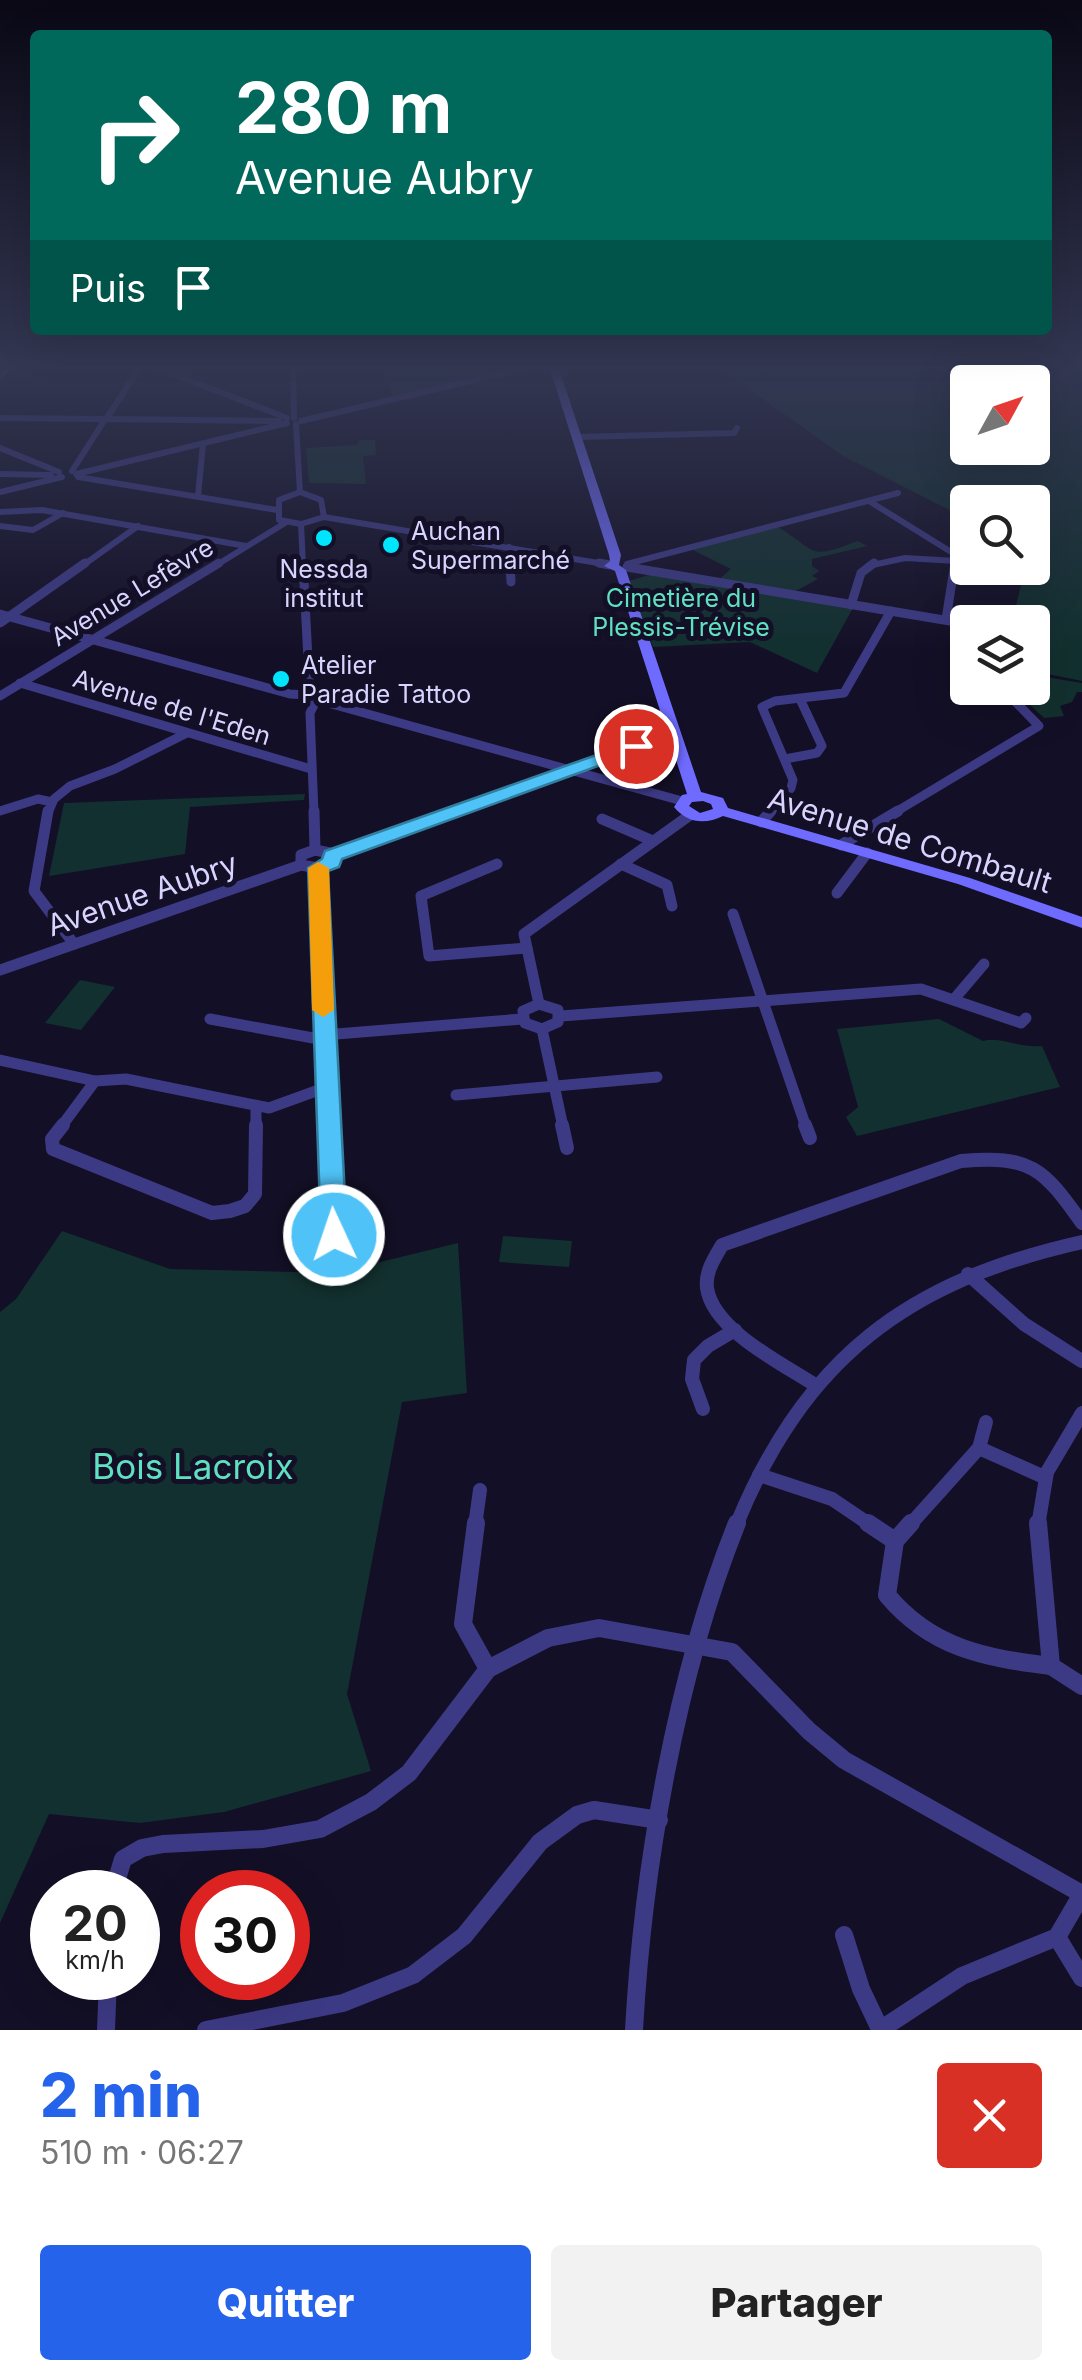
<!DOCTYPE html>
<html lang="fr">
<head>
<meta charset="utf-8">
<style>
	body { margin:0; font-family:Inter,sans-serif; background:#f2f2f2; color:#222; height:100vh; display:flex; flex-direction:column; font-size:38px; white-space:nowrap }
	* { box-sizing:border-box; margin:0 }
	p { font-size:32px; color:#767676 }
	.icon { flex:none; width:55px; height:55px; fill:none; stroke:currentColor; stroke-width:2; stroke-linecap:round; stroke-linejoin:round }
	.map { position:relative; height:2030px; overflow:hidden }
	.panel { display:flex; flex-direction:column; background:#fff; flex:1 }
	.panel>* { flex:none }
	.banner { position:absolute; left:30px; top:30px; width:1022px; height:305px; border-radius:10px; box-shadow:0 10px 40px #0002; background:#00695c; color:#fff; overflow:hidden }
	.needle { width:65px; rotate:50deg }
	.tools { position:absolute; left:950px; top:365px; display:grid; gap:20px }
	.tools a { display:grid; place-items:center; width:100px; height:100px; border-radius:10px; background:#fff; box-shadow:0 10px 40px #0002; font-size:50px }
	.speed { position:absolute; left:30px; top:1870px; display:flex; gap:20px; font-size:50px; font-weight:700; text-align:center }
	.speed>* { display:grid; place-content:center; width:130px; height:130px; border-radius:50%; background:#fff; box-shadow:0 10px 40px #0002; line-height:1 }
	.speed small { font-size:25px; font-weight:400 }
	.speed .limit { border:15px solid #d22; background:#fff; color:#111 }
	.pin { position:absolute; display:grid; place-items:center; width:85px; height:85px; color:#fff; margin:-42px; border:5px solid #fff; border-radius:50%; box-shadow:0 2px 10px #0007 }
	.me { position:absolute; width:110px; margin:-55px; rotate:357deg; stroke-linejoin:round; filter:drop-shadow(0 0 8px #0008) }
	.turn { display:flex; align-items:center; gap:35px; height:210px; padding:0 40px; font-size:45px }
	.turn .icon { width:130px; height:130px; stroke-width:2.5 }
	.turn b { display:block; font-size:70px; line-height:85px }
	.then { display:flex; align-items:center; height:95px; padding:0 40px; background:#0003; gap:20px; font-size:38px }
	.round { display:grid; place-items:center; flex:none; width:105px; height:105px; border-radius:10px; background:#f2f2f2 }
	.head { display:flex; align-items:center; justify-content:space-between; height:170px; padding:0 40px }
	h1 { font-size:60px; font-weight:800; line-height:75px; color:#2563eb }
	.cta { display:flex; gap:20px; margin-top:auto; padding:20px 40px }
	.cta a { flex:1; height:115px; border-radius:10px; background:#2563eb; color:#fff; font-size:40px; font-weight:800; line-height:115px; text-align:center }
	.cta a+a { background:#f2f2f2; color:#222 }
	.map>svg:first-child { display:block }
	.green { fill:#12302f; fill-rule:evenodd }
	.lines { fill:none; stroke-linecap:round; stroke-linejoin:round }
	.street-far4 { stroke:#3d3a85; stroke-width:6 }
	.street-far3 { stroke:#3d3a85; stroke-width:9 }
	.street-far2 { stroke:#3d3a85; stroke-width:11 }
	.street-far1 { stroke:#3d3a85; stroke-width:14 }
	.street { stroke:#3d3a85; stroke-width:18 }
	.secondary { fill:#6f6bff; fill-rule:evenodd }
	.route { fill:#4fc3f7; stroke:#337fa1; stroke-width:2.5 }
	.slow { fill:#f59e0b }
	.poi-dot { fill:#00e5ff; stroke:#130f26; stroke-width:4 }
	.labels { text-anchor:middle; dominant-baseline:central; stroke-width:10; stroke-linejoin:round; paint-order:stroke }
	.far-poi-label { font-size:25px; fill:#d9d4ff; stroke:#130f26; text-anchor:start }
	.far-street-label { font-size:25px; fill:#d9d4ff; stroke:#130f26 }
	.far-park-label { font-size:25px; fill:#5fe0c0; stroke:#130f26 }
	.street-label { font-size:30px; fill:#d9d4ff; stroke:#130f26 }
	.near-park-label { font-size:35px; fill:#5fe0c0; stroke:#130f26 }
</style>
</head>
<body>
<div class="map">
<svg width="1082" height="2030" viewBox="0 0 1082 2030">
	<rect width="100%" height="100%" fill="#130f26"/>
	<g class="green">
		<polygon points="387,369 469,369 471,379 392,397"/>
		<path d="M721,369H1082V681L1033,671L1032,622H1012L1025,568H1032V502H968L967,519L843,456ZM1032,382V448H968V382Z"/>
		<polygon points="359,440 375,440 376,455 363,456 366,484 309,483 306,448 357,445"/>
		<path d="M778,527C820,553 807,560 858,541L867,546L812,559V566L819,571L812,576L818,579L792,593L717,581L731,569L691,549Z"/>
		<polygon points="652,574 853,608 817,673 750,642 653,647 629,581"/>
		<polygon points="1033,675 1082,683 1082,692 1077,692 1072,702 1060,706 1064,716 1044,718 1012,688 1032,688"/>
		<polygon points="305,794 304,800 190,807 185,854 49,876 64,803"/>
		<polygon points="80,980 115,987 81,1030 45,1023"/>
		<path d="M939,1019L983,1041C1001,1036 1017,1048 1042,1046L1060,1087L857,1136L846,1117L858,1107L837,1029Z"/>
		<polygon points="62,1231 170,1269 335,1273 458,1243 467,1393 402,1402 347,1694 371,1771 224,1812 140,1823 49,1814 0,1923 0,1312 16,1299"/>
		<polygon points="503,1236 572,1241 569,1267 499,1262"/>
	</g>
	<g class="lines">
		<g class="street-far4">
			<polyline points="160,369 287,418"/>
			<polyline points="293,369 294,418"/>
			<polyline points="108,416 139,369"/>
			<polyline points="0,418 99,419"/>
			<polyline points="115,419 99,419 279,421"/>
			<polyline points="301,421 521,369"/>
			<polyline points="296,424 300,492"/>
			<polyline points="575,437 734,433 737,428"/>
			<polyline points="0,448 59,472"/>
			<polyline points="72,471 104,421"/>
			<polyline points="0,474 51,475"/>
			<polyline points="76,474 287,423"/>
			<polyline points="78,477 277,510"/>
			<polyline points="0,492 62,477"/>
			<polygon points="300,492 321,500 324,517 301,524 279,520 279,500"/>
			<polyline points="198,496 203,444"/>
			<polyline points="869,501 956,555 954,566"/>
			<polyline points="0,512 42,510 246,546"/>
			<polyline points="324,517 610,565"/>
			<polyline points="301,524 303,566"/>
			<polyline points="0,526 33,530 63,513"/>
			<polyline points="509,547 510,566"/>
			<polyline points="627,564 898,493"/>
			<polyline points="82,566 138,526"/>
			<polyline points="215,566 285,523"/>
			<polyline points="868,566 905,558 956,561"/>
		</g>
		<g class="street-far3">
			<polyline points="303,563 310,698 682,801"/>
			<polyline points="510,563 511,582"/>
			<polyline points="599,563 610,565"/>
			<polyline points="627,567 968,624"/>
			<polyline points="851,605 861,573 874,563"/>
			<polyline points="0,614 290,694 308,695"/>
			<polyline points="946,619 955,563"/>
			<polyline points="0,623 85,563"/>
			<polyline points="968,662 964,664 968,674"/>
			<polyline points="20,683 311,769"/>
			<polyline points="0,696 219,563"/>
			<polyline points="785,759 817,753 822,746 800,699"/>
			<polyline points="0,811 38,799 52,802"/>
			<polyline points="48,813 54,799 70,786 115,769 187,733"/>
			<polyline points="314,813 310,713 316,701"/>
			<polyline points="451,813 636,746"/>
			<polyline points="769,813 791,788 793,780 762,707 775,701 844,693 891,611"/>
			<polyline points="894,813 1039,726 1002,688"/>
		</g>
		<g class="street-far2">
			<polyline points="48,811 34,891 74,944"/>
			<polyline points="314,811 315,850"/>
			<polyline points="602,819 653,841"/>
			<polyline points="761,822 771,811"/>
			<polyline points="841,845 898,811"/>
			<polygon points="315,850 330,853 332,862 318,868 301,865 301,855"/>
			<polyline points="333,856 458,811"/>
			<polyline points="497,864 421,896 429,956 527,948"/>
			<polyline points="621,864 667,885 672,906"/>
			<polyline points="318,868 329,1127"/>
			<polyline points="837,893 867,853"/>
			<polyline points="733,914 806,1127"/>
			<polyline points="0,970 301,865"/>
			<polyline points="955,998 984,964"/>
			<polyline points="539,1004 524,934 690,815"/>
			<polygon points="539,1004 558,1010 558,1022 542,1029 525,1023 523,1011"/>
			<polyline points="561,1016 921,989 1021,1023 1026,1018"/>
			<polyline points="210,1019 324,1040"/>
			<polyline points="542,1029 563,1127"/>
			<polyline points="324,1035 522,1019"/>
			<polyline points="0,1060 95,1081 126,1079 269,1108 327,1087"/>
			<polyline points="456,1095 657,1077"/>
			<polyline points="61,1127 95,1081"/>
			<polyline points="256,1127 256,1107"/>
		</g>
		<g class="street-far1">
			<polyline points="63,1125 52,1139 53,1149 212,1213 230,1211 245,1206 255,1194 256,1125"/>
			<polyline points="329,1125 334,1235"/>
			<polyline points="562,1125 567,1148"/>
			<polyline points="805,1125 810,1138"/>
			<polyline points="968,1274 1024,1324 1082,1361"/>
			<path d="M815,1385C783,1364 713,1330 707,1288C705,1272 714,1259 722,1245L961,1161C1031,1155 1043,1168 1082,1223"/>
			<polyline points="703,1409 692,1379 694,1360 708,1346 735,1330"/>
			<polyline points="979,1448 986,1422"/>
			<polyline points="759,1475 832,1499 872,1526"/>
			<polyline points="475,1526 480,1490"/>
			<path d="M736,1526C804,1358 908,1281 1082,1242"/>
			<polyline points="909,1526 979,1448 1044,1477"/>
			<polyline points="1038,1526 1047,1472 1082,1413"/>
		</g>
		<g class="street">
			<polyline points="476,1523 463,1624 488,1669"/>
			<polyline points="868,1523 895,1541"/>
			<path d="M911,1523L895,1541L887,1595C931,1648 985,1658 1051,1666"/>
			<polyline points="1038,1523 1051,1666 1082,1686"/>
			<polyline points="113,1892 123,1859 142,1848 163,1844 263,1839 320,1829 371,1802 409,1773 488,1669 548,1638 599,1628 732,1652 809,1731 844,1760 1082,1894"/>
			<polyline points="844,1935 861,1989 880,2029"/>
			<polyline points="1057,1937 1082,1978"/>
			<polyline points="106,2030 108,1978"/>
			<polyline points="206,2030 343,2003 413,1975 464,1936 540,1842 577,1815 594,1810 659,1820"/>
			<path d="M634,2030C643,1866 676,1675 737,1523"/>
			<polyline points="880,2030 962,1976 1057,1937 1082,1894"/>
		</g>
		<g class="secondary">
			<polygon points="2,369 12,369 0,379"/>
			<path d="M550,369H559L621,555L619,565L626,570L701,792L723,798L728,808L970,878L1082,917V928L958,884L723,816C705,825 687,823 674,807L682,795L687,794L615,571L604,566L610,561L609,555ZM703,801L711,804L713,809L700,813L689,806L692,802Z"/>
		</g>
	</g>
	<linearGradient id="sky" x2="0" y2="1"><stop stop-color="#0a0815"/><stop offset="0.56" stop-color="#333752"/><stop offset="1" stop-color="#333752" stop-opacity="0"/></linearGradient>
	<rect width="1082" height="654" fill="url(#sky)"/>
	<polygon class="route" points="636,741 645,746 642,750 342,859 339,867 328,871 347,1235 343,1242 325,1242 321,1235 308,868 322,859 325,851"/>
	<polygon class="slow" points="318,862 329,868 334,1010 323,1017 312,1010 308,868"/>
	<g class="poi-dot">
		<circle cx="324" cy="538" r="10"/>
		<circle cx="391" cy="545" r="10"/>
		<circle cx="281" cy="679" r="10"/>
	</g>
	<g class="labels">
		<g class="far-poi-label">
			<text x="411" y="531">Auchan<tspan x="411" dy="29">Supermarché</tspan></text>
			<text x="324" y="569" text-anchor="middle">Nessda<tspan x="324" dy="29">institut</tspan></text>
			<text x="301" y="665">Atelier<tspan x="301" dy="29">Paradie Tattoo</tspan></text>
		</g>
		<g class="far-street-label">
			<text transform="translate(132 592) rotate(-31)">Avenue Lefèvre</text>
			<text transform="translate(172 707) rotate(17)">Avenue de l'Eden</text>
		</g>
		<g class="far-park-label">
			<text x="681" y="598">Cimetière du<tspan x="681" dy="29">Plessis-Trévise</tspan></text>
		</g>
		<g class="street-label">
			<text transform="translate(910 840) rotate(17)">Avenue de Combault</text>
			<text transform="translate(142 894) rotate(-19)">Avenue Aubry</text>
		</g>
		<g class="near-park-label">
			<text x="193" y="1466">Bois Lacroix</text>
		</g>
	</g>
</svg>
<div class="tools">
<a><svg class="needle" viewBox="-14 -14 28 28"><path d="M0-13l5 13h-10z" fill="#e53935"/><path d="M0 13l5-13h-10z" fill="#767676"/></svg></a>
<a><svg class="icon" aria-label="search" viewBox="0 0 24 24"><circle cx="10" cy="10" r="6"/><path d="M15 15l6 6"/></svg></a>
<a><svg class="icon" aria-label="layers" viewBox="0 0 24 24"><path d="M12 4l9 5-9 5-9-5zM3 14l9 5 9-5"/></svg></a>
</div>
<div class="speed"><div>20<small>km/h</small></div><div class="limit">30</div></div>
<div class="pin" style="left:636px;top:746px;background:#d93025"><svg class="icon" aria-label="arrive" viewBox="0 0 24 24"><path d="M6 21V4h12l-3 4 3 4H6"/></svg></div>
<svg class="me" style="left:334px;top:1235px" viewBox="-20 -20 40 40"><circle r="17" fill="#4fc3f7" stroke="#fff" stroke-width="3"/><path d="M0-11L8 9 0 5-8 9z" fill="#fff"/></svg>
<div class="banner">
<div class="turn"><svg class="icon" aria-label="right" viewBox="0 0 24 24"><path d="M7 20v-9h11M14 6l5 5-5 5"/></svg><div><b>280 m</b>Avenue Aubry</div></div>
<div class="then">Puis<svg class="icon" aria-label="arrive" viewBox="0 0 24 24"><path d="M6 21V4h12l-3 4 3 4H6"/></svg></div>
</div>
</div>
<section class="panel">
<div class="head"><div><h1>2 min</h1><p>510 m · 06:27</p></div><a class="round" style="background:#d93025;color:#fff"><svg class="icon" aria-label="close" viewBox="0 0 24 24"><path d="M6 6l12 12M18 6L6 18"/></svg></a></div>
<div class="cta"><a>Quitter</a><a>Partager</a></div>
</section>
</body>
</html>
